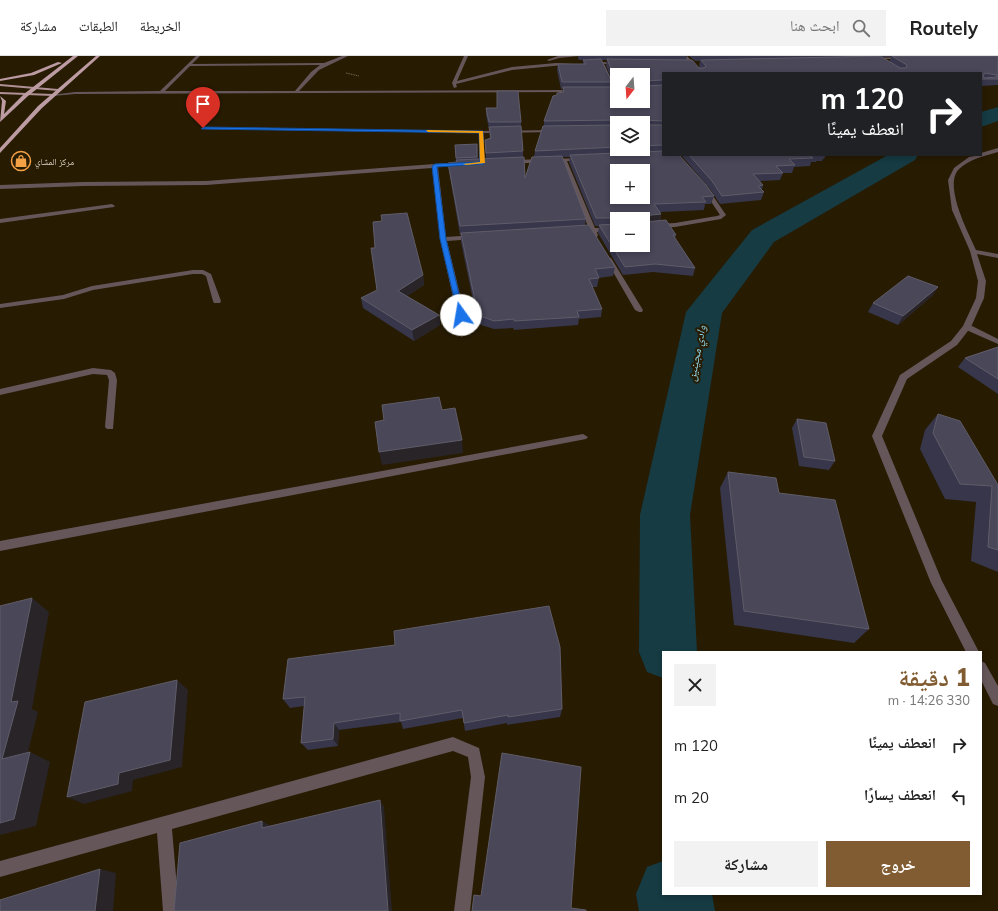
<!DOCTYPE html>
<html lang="ar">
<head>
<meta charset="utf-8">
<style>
	body { margin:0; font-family:Mulish,"Noto Naskh Arabic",sans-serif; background:#f2f2f2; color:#222; direction:rtl; height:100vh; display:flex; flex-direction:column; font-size:15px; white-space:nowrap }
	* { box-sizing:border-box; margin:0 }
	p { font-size:13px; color:#767676 }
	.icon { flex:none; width:22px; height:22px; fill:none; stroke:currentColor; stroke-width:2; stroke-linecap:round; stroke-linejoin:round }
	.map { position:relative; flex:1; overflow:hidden; direction:ltr }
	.drawer { position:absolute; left:662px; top:595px; width:320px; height:244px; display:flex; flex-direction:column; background:#fff; border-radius:0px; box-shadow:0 2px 6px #0003; direction:rtl }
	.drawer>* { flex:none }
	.banner { position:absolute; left:662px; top:16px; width:320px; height:84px; border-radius:0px; box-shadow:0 2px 6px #0003; direction:rtl; background:#202124; color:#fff; overflow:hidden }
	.needle { width:26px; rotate:197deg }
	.fabs { position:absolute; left:610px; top:12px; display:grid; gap:8px }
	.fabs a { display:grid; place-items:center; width:40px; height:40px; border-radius:0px; background:#fff; box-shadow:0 2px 6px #0003; font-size:20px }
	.pin { position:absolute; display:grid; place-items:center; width:34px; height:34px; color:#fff; margin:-41px -17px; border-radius:50% 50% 50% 0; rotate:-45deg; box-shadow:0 0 4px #0007 }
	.pin .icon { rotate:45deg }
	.me { position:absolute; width:44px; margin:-22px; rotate:347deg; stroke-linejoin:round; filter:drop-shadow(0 0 3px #0008) }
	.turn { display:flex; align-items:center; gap:14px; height:84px; padding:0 12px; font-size:18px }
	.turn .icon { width:52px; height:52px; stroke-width:2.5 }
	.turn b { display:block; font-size:28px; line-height:34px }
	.round { display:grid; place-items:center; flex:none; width:42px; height:42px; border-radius:0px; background:#f2f2f2 }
	.summary { display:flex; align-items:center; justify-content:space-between; height:68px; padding:0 12px }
	h1 { font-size:24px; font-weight:800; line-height:30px; color:#815c32 }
	.cta { display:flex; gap:8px; margin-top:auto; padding:8px 12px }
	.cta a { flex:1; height:46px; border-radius:0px; background:#815c32; color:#fff; font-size:16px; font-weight:800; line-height:46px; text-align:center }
	.cta a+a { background:#f2f2f2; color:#222 }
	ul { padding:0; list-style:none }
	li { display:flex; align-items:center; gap:12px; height:52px; padding:0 12px }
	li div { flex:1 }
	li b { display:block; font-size:15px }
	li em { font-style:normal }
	header { display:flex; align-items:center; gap:24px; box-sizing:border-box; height:56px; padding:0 20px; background:#fff; border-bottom:1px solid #e0e0e0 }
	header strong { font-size:19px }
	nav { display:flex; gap:22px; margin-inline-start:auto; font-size:14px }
	.search { width:280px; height:36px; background:#f2f2f2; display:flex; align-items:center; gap:10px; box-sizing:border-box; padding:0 14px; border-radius:0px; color:#767676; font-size:15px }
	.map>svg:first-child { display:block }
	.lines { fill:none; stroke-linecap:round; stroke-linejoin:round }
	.river { fill:#163b43; fill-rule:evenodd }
	.path { stroke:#736954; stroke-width:1; stroke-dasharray:1.5 1; stroke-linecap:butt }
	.service { fill:#65565a; fill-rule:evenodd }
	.minor { fill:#65565a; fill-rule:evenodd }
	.primary { fill:#ae9096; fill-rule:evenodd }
	.trunk { fill:#bc9ba2; fill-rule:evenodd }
	.wall { fill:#37364b; fill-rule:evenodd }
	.shaded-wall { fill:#292428 }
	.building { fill:#494758; stroke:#605c69; fill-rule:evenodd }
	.route { fill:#1a73e8; stroke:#114b97 }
	.slow { fill:#f59e0b }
	.labels { text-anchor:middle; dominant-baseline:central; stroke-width:4; stroke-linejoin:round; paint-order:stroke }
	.far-poi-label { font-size:9px; fill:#dad2c3; stroke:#271b02; text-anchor:start }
	.water-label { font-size:12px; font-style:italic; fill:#8cd2e4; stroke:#271b02 }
</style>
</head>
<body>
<header>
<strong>Routely</strong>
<div class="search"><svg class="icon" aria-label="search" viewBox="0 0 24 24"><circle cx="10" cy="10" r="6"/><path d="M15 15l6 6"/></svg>ابحث هنا</div>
<nav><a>الخريطة</a><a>الطبقات</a><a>مشاركة</a></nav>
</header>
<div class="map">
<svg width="998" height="855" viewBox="0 0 998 855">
	<rect width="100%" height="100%" fill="#271b02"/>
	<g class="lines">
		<g class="river">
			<polygon points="998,51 998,65 981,71 981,56"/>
			<polygon points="888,99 918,99 915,104 774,186 722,257 690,459 697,596 663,596 663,622 647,616 639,596 640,459 686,256 752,174"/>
			<polygon points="663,805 663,838 712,838 715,855 639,855 636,838 647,811"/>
		</g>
		<polyline class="path" points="346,17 359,20"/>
		<g class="service">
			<polygon points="112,148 115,150 114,151 0,167 0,163"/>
			<polygon points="193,214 203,214 211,218 221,245 220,247 214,247 213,245 206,220 202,218 193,218 93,234 64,243 0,252 0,248 63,239 92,230"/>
			<polygon points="964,269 970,269 998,283 998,288 964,273"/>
			<polygon points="93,312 111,314 115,317 117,324 113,373 107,373 105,371 109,324 107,319 93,318 0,339 0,333"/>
		</g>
		<g class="minor">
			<path d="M196,0H200L192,8L324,7L342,0H348L319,14L299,35L575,34L577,35L575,36L75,38L53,40L51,39L75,36L160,35ZM320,9L311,16L295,35H165L190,10Z"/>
			<polygon points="464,0 468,0 457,25 512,11 556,7 574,8 512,14 456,28 457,31 454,32 452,27"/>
			<polygon points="558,0 579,0 559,2 549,5 547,4"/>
			<polygon points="683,0 687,0 703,17 699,17"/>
			<polygon points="905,1 904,3 868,3 870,2"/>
			<polygon points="601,6 623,7 604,8 617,36 614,36 609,28"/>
			<polygon points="203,71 481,75 555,74 557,75 555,76 483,77 485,107 482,109 479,107 479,77 201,73"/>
			<path d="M998,92V96C984,100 970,103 959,113C943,129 968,176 976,194L998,198V202L977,198L986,225L984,242L971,271L957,289L907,323L882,380L942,525L979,596H966L931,527L872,380L900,319L951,285L963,270L976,242L978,225L970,195L952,154L948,124L954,112L969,101L981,99V97Z"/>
			<polygon points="585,102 585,104 583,105 567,105 595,172 617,171 617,175 597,176 598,180 595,182 593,181 590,176 579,177 576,175 579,173 589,173 562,105 511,108 508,106 511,104"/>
			<polygon points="461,106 464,108 463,109 438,111 446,181 475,179 478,181 475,183 447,185 465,259 461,261 457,259 440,183 432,112 206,129 83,130 0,133 0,129 83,126 206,125"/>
			<polygon points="705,130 707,131 726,159 721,163 675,171 643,173 643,169 675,167 717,160 720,159 702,132"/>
			<polygon points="606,201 611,202 643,254 642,256 639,256 635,254 605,202"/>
			<polygon points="583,378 588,381 586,383 0,495 0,485"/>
			<polygon points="981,605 985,607 998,630 998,650 993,648 981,624"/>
			<polygon points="453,681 479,692 485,721 470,855 454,855 471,721 468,701 453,695 172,773 179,855 163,855 157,777 0,821 0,805"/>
		</g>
		<g class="primary">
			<polygon points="0,28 58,33 60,34 58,35 0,30"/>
			<polygon points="0,36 53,38 55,39 53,40 0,38"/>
		</g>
		<g class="trunk">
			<polygon points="73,0 78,0 28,40 0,66 2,45 0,40 6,45 4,58 24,38"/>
			<polygon points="96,0 100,0 42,52 0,97 0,92 38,50"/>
			<polygon points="58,6 62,7 34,19 0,25 0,23 31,17"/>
		</g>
	</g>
	<g class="wall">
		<path d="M578,0H687L686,4L700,12L699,10L700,5H695L689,0H998V29L981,30V17H663V99L714,140L711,148H705L704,154L660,156L661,158L660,165L676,179L675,183L695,212L693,220L653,216L623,219L598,177L599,170H595L569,106L570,101H562L586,163L585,169L615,211L613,220L599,222L597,231H592L602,253L601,261L579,263L578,269L514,274L513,272L494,273L478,268L461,186V179H460L449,115L448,107L456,106L455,89L477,88L478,103H486L485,84L490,83L489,73L486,59V52L521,66V71L523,95V101L525,122L534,101L535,95L544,70V65L557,39L562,37L563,33H561L557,14L558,8H583V4H579L578,2ZM881,1H891L889,6ZM601,4H607L606,10L615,31H611L612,26ZM617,19L643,45H617ZM617,67H643V93H617ZM617,163H643L617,189Z"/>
		<polygon points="681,99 827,99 826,99 824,103 823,103 822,105 816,105 816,106 811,106 810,110 794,111 792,117 783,117 780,124 760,125 763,129 762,134 764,136 761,144 720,148 710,133"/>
		<polygon points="382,165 423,219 424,229 407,240 439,259 440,269 414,285 363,252 361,242 377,234 375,192"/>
		<polygon points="938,231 932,240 898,269 868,256 873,247"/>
		<polygon points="998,291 998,338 958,311 965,302"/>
		<polygon points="938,358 998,429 998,516 971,505 976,446 945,443 920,393 925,374"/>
		<polygon points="797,363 835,405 829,414 799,410 792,372"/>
		<polygon points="728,416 869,573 854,587 734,569 720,432"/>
		<polygon points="288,603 562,653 560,661 507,669 507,667 465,675 463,662 403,673 401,666 339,674 338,690 308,694 301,687 304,650 290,652 283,643"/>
	</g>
	<g class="shaded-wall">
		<polygon points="661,158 659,166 643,168 643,160"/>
		<polygon points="423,219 424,229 400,245 398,235"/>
		<polygon points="938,231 932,240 898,269 903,260"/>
		<polygon points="439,259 440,269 414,285 412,274"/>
		<polygon points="462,384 463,397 382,409 379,396"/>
		<polygon points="32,542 49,556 32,653 38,656 24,712 2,703 11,646"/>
		<polygon points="177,624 188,634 182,711 133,724 132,735 84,748 67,741 119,717"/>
		<polygon points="334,667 339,674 338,690 333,683"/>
		<polygon points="30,696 50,706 36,770 0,779 0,767"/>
		<polygon points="380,744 384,751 392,855 388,855"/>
		<polygon points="262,765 271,770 262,772"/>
		<polygon points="100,813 116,817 113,855 95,855"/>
	</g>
	<g class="building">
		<path d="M880,0L900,12H906L907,9L892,0H998V23H981V17H663V24L644,25L643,26V19H617V26L607,3L692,4L699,12H704L706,10L701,4ZM985,17L997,19L996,21L985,22L983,20Z"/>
		<polygon points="601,3 612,26 562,26 558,8 586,8 583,4"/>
		<polygon points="643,27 644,30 663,29 663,65 644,64 643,67 619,67 618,64 544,65 553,40 557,39 557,37 564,36 563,31 617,31 617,45 643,45"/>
		<polygon points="497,35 518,35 521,66 489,66 486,52 497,52"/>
		<polygon points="643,68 644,69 663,69 663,89 643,90"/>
		<polygon points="617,69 617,91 535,95 543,70"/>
		<polygon points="521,70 523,95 486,97 485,84 491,82 489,71"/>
		<polygon points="477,88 477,101 456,102 455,89"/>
		<path d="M663,95V99H679L706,129L714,140L702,141L706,146L654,148L661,158L643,160V165L645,166L666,164L676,179H673L695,212L655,208L625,211L599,169L617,168V189H643V163H619V162H596L570,99ZM617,115H643V141H617Z"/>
		<polygon points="689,99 810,99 809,99 813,102 789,103 795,109 776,110 783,117 753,118 763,129 758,130 764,136 722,140 712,125"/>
		<polygon points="562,100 586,163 460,170 448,107 457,106 456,104 524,101 525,122 532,101"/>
		<polygon points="407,157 423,219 398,235 439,259 412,274 361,242 377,234 371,192 375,192 373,166 382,165 381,159"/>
		<polygon points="589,169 615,211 595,213 599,222 589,223 602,253 577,255 579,261 514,265 514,263 494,265 478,259 461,177"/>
		<polygon points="908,220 938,231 903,260 873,247"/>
		<polygon points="998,291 998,323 965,302"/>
		<polygon points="439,341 442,354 455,352 462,384 379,396 375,366 384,364 382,349"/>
		<polygon points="938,358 960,365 998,429 998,494 988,491 992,430 960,428 933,377"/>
		<polygon points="797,363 826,367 835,405 804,401"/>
		<polygon points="728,416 776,422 779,437 835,444 869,573 744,555"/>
		<polygon points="32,542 11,646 18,645 2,703 30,696 14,763 0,767 0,550"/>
		<polygon points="549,550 560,591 562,653 508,661 508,659 464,667 462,654 400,665 400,657 334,667 333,683 301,687 305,641 283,643 288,603 395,589 394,575"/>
		<polygon points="177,624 170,704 119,717 118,728 67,741 85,646"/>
		<polygon points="502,697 581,711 571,852 586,854 586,855 472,855 474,839 481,840"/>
		<polygon points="380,744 388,855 174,855 180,787 262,765 262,772"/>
		<polygon points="100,813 95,855 0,855 0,844"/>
	</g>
	<polygon class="route" points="203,71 483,75 484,108 437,111 446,183 464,259 463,261 458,259 440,183 432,110 435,108 480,106 479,77 201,73"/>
	<polygon class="slow" points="426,74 483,75 485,107 466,109 463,108 480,106 479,77 428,76"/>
	<defs>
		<g id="shop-ring" transform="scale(1)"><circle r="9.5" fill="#271b02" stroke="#f5a246" stroke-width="1.5"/><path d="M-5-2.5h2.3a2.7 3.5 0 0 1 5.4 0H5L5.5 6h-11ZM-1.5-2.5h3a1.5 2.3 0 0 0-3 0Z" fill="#f5a246"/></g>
	</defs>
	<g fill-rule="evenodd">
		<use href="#shop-ring" x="21" y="105"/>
	</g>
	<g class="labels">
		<g class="far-poi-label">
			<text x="35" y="105">مركز المشاي</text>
		</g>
		<g class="water-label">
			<text transform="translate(696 297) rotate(-79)">وادي مجينين</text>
		</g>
	</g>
</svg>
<div class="fabs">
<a><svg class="needle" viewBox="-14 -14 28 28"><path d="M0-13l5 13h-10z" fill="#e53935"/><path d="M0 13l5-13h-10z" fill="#767676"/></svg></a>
<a><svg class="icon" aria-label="layers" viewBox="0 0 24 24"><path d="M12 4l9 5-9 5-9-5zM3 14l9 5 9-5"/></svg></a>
<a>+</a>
<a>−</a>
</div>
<div class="pin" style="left:203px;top:72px;background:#d93025"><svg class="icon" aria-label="arrive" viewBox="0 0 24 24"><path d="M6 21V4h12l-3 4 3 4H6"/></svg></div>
<svg class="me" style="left:461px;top:259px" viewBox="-20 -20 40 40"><circle r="19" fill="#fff"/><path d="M0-13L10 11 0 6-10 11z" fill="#1a73e8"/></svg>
<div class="banner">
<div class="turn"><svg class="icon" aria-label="right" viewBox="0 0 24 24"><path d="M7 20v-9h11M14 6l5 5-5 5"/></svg><div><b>120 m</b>انعطف يمينًا</div></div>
</div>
<section class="drawer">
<div class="summary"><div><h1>1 دقيقة</h1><p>330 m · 14:26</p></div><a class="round"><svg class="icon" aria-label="close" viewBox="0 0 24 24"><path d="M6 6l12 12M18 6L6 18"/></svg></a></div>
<ul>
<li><svg class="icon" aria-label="right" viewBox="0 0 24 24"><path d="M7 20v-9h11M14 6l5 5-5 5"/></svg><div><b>انعطف يمينًا</b></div><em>120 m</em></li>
<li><svg class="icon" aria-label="left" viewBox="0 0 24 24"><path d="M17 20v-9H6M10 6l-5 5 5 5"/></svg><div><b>انعطف يسارًا</b></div><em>20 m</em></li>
</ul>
<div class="cta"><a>خروج</a><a>مشاركة</a></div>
</section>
</div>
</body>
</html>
